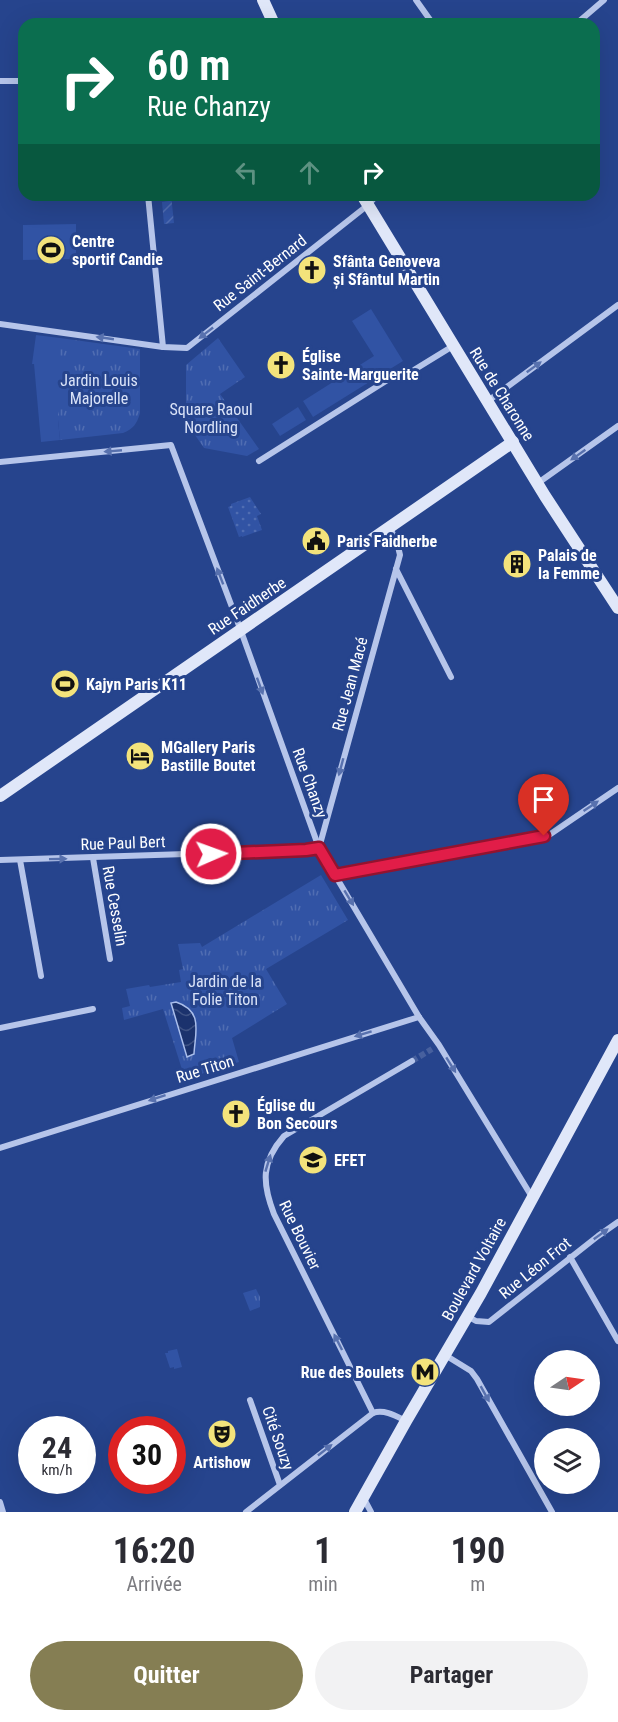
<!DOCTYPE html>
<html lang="fr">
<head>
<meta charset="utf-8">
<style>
	body { margin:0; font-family:"Roboto Condensed",sans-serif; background:#f2f2f3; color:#2b2b33; height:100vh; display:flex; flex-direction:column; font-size:22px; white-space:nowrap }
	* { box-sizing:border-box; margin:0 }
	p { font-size:20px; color:#7c7c81 }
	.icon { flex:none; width:33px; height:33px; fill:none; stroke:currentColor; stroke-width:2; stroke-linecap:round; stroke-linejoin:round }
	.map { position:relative; height:1512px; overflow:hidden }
	.side { display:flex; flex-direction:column; background:#fff; flex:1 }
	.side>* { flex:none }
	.hud { position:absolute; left:18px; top:18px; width:582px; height:183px; border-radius:18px; box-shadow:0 6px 24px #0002; background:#0b6e4f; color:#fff; overflow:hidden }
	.needle { width:39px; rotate:77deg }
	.tools { position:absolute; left:534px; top:1350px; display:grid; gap:12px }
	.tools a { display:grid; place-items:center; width:66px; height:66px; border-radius:50%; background:#fff; box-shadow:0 6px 24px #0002; font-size:30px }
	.speed { position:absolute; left:18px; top:1416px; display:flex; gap:12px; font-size:30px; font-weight:700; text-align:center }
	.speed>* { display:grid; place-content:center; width:78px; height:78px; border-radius:50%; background:#fff; box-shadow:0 6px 24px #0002; line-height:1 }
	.speed small { font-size:15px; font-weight:400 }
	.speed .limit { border:9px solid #d22; background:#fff; color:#111 }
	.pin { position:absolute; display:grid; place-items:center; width:51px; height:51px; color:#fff; margin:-62px -26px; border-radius:50% 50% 50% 0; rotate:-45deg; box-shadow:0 0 6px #0007 }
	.pin .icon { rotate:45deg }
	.me { position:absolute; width:66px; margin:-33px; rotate:88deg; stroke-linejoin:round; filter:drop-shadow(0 0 4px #0008) }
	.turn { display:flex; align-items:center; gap:21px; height:126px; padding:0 30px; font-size:27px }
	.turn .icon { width:78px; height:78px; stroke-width:2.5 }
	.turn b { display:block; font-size:42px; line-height:51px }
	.lanes { display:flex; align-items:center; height:57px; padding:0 30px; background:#0003; justify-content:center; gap:30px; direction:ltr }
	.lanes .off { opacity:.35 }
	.eta { display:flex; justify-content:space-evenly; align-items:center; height:102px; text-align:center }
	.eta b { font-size:36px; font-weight:700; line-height:42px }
	.button { display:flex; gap:12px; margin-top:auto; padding:12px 30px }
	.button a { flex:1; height:69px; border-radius:36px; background:#857e53; color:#fff; font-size:24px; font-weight:700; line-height:69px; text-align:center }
	.button a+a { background:#f2f2f3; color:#2b2b33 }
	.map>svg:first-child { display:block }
	.grass { fill:url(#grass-dots) }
	.park { fill:url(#park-tufts) }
	.garden { fill:url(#garden-furrows) }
	.pitch { fill:#3153a4 }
	.water { fill:url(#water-waves); stroke:#aabeeb; stroke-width:1.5 }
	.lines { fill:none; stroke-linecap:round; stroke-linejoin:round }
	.street-tunnel { stroke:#47609e; stroke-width:6; stroke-dasharray:6 3; stroke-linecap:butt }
	.street { stroke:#b6c5ea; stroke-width:6 }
	.secondary { stroke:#e0e7f9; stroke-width:12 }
	.oneway { fill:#5871ae }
	.route-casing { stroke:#92132f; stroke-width:15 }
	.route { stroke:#e11d48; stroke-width:10 }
	.labels { text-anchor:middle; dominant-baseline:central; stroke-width:6; stroke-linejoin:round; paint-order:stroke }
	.poi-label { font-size:16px; font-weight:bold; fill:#fff; stroke:#26448d; text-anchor:start }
	.street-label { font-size:16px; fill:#fff; stroke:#26448d }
	.park-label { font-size:16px; fill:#dae3f8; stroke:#26448d }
</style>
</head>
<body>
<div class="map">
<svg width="618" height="1512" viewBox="0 0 618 1512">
	<defs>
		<pattern id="grass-dots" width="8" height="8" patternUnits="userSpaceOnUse" patternTransform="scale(1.5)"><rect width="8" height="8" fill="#3153a4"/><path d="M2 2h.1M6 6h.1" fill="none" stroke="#506db2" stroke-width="1.8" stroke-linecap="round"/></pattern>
		<pattern id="park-tufts" width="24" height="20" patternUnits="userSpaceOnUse" patternTransform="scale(1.5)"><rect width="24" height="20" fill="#3153a4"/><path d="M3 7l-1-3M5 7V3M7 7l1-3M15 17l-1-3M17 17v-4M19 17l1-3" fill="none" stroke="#506db2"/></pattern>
		<pattern id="garden-furrows" width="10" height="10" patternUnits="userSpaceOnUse" patternTransform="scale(1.5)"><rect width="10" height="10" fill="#3153a4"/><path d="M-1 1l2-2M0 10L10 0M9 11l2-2" fill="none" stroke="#506db2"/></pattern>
		<pattern id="water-waves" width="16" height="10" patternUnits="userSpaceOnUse" patternTransform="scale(1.5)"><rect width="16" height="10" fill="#1b326d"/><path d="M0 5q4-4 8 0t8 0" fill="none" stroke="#3d5183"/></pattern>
	</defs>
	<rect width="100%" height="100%" fill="#26448d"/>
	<polygon class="grass" points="250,497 261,514 257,516 262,530 242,537 242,536 239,537 228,507 231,506 231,504"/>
	<g class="park">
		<path d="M60,338L140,349V413C137,424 133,429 123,433L60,440L58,420V362L60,361Z"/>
		<polygon points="218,338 245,377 220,394 259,449 247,456 204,448 186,422 186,365"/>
		<polygon points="321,875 348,920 266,969 287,1004 232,1038 239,1062 185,1079 163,1009 124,1020 122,1008 130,1006 126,989 149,985 150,987 181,982 179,970 183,969 178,944 200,943 202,947"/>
		<polygon points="256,1289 260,1297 260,1307 250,1311 243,1293"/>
		<polygon points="177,1349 182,1367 174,1369 174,1367 170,1368 165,1353 168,1353 168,1351"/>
	</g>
	<polygon class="garden" points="169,195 171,195 174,223 164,224 162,202 169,201"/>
	<g class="pitch">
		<polygon points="76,224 76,259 23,260 23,225"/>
		<polygon points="371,309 403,361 313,417 303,401 374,356 352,321"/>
		<polygon points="36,335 60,338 60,362 58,362 58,420 60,440 41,442 34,364 32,364"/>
		<polygon points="298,407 306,420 280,436 272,424"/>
	</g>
	<path class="water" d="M176,1002C204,1011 195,1033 194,1054L187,1057L171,1003Z"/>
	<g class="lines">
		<polyline class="street-tunnel" points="412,1061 432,1049"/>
		<g class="street">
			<polyline points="416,0 433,24"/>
			<polyline points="576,24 604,0"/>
			<polyline points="0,81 24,81"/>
			<polyline points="148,195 163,347"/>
			<polyline points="0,324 163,347 187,348 368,205 377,195"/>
			<polyline points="488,401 618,305"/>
			<polyline points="259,461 389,379 409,373 453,346"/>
			<polyline points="0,462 171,445 241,631 319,848 419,1017 439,1045 532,1197"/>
			<polyline points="538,483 618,426"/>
			<polyline points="396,569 451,677"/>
			<polyline points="319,848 400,555 397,542 390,528"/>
			<polyline points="93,858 110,959"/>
			<polyline points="0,860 306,850 319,848"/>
			<polyline points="20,860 41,976"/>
			<polyline points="335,875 549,835 618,788"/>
			<polyline points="0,1028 93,1009"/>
			<polyline points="0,1148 419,1017"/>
			<polyline points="570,1257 618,1341"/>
			<polyline points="467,1316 476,1321 489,1322 598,1236 618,1222"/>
			<polyline points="445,1355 471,1371 477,1379 552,1512"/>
			<polyline points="250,1400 280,1485"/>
			<path d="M373,1413L274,1214C262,1183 261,1162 284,1136L412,1061"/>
			<polyline points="363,1497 371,1512"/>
			<polyline points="0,1502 3,1512"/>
			<path d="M246,1512L373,1413C384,1409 396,1416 406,1421"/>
		</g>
		<g class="secondary">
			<polyline points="263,0 274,24"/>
			<polyline points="362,195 545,496 618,608"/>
			<polyline points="0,796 513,442"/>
			<polyline points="355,1512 406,1421 481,1293 618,1040"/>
		</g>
	</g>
	<defs><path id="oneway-solid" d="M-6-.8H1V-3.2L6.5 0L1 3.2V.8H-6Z" transform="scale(1.5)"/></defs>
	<g class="oneway">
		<use href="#oneway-solid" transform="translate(206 333) rotate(142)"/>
		<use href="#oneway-solid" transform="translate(105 338) rotate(-172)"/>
		<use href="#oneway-solid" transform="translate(534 367) rotate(-36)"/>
		<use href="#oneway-solid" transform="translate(113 451) rotate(175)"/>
		<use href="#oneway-solid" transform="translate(578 455) rotate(145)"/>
		<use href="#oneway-solid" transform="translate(220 576) rotate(-111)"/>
		<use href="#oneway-solid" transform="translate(260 686) rotate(70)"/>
		<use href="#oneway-solid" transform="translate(341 767) rotate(105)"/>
		<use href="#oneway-solid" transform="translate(591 806) rotate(-34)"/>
		<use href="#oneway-solid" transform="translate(58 859) rotate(-1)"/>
		<use href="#oneway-solid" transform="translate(349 898) rotate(59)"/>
		<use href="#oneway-solid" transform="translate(363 1034) rotate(163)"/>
		<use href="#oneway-solid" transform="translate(451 1065) rotate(58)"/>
		<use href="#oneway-solid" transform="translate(157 1098) rotate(162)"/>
		<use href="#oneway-solid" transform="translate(268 1163) rotate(-73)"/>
		<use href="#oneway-solid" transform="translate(601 1234) rotate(-36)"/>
		<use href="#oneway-solid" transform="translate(338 1342) rotate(-117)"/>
		<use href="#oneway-solid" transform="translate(485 1394) rotate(61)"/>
		<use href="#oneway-solid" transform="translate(325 1450) rotate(-38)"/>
	</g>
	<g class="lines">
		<g class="route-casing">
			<polyline id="route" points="211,854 306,850 319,848 335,875 544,836"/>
		</g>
		<use href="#route" class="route"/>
	</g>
	<defs>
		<g id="stadium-disc" transform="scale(1.5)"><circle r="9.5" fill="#f3e37b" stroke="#26448d"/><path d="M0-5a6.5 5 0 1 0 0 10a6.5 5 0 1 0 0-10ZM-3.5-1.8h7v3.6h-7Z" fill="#111"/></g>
		<g id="church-disc" transform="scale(1.5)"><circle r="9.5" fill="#f3e37b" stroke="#26448d"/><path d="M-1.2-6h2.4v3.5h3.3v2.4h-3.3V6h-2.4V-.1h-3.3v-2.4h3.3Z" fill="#111"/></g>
		<g id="civic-disc" transform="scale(1.5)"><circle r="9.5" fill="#f3e37b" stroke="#26448d"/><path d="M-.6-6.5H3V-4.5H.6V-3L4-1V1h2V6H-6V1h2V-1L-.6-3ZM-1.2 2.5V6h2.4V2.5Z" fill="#111"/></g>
		<g id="building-disc" transform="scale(1.5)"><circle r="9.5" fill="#f3e37b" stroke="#26448d"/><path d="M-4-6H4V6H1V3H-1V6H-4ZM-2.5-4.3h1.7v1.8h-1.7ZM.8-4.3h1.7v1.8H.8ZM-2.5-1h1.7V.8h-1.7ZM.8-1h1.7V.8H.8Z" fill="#111"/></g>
		<g id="hotel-disc" transform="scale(1.5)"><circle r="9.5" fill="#f3e37b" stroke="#26448d"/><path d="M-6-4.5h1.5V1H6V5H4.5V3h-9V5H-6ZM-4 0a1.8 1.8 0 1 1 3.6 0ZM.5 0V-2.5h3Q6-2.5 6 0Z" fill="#111"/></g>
		<g id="university-disc" transform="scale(1.5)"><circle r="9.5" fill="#f3e37b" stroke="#26448d"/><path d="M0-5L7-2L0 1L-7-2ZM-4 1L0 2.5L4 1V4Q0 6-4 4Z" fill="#111"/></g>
		<g id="metro-disc" transform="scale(1.5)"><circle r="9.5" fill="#f3e37b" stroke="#26448d"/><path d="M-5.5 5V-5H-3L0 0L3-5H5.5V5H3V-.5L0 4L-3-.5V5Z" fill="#111"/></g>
		<g id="theatre-disc" transform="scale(1.5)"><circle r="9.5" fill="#f3e37b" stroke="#26448d"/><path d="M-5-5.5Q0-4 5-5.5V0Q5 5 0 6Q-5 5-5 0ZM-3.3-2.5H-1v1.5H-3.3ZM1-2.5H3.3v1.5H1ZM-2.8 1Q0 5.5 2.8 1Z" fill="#111"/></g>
	</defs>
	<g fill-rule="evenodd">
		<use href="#stadium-disc" x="51" y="250"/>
		<use href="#church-disc" x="312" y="270"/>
		<use href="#church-disc" x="281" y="365"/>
		<use href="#civic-disc" x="316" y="541"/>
		<use href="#building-disc" x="517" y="564"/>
		<use href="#stadium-disc" x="65" y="684"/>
		<use href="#hotel-disc" x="140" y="756"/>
		<use href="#church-disc" x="236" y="1114"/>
		<use href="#university-disc" x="313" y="1160"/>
		<use href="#metro-disc" x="425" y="1372"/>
		<use href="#theatre-disc" x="222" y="1434"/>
	</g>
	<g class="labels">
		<g class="poi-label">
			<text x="72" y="241">Centre<tspan x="72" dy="18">sportif Candie</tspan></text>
			<text x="333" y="261">Sfânta Genoveva<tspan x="333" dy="18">și Sfântul Martin</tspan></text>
			<text x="302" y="356">Église<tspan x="302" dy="18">Sainte-Marguerite</tspan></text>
			<text x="337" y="541">Paris Faidherbe</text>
			<text x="538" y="555">Palais de<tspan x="538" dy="18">la Femme</tspan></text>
			<text x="86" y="684">Kajyn Paris K11</text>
			<text x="161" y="747">MGallery Paris<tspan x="161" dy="18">Bastille Boutet</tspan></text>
			<text x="257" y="1105">Église du<tspan x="257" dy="18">Bon Secours</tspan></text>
			<text x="334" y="1160">EFET</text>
			<text x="404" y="1372" text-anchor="end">Rue des Boulets</text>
			<text x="222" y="1462" text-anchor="middle">Artishow</text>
		</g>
		<g class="street-label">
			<text transform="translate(260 273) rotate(-38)">Rue Saint-Bernard</text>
			<text transform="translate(502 394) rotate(58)">Rue de Charonne</text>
			<text transform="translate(247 606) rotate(-34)">Rue Faidherbe</text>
			<text transform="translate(350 684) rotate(-75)">Rue Jean Macé</text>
			<text transform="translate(310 783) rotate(70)">Rue Chanzy</text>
			<text transform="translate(123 843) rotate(-2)">Rue Paul Bert</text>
			<text transform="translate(115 906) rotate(80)">Rue Cesselin</text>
			<text transform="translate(205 1069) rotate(-17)">Rue Titon</text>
			<text transform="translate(300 1235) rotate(64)">Rue Bouvier</text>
			<text transform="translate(535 1268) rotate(-39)">Rue Léon Frot</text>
			<text transform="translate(474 1269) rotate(-61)">Boulevard Voltaire</text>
			<text transform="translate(278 1438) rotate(71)">Cité Souzy</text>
		</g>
		<g class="park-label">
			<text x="99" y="380">Jardin Louis<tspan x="99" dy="18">Majorelle</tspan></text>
			<text x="211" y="409">Square Raoul<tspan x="211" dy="18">Nordling</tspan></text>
			<text x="225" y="981">Jardin de la<tspan x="225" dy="18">Folie Titon</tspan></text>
		</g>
	</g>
</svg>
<div class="tools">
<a><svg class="needle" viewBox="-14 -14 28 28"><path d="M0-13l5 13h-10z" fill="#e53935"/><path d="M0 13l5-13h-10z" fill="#7c7c81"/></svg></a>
<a><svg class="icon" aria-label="layers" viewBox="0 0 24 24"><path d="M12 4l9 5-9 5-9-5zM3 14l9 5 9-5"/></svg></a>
</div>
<div class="speed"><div>24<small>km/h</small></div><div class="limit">30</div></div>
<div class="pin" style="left:544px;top:836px;background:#d93025"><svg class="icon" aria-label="arrive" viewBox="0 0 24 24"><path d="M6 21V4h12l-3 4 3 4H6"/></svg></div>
<svg class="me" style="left:211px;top:854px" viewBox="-20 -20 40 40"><circle r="17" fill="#e11d48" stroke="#fff" stroke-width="3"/><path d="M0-11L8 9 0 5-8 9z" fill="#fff"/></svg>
<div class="hud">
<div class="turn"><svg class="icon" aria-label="right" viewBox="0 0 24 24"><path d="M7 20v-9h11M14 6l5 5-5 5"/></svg><div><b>60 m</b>Rue Chanzy</div></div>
<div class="lanes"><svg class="icon off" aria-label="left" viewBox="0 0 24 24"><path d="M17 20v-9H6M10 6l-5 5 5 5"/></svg><svg class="icon off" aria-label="ahead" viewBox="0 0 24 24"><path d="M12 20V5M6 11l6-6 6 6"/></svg><svg class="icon" aria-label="right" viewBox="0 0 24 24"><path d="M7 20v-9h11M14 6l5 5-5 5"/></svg></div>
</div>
</div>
<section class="side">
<div class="eta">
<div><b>16:20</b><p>Arrivée</p></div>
<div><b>1</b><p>min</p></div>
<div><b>190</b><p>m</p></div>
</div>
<div class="button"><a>Quitter</a><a>Partager</a></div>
</section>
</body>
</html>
